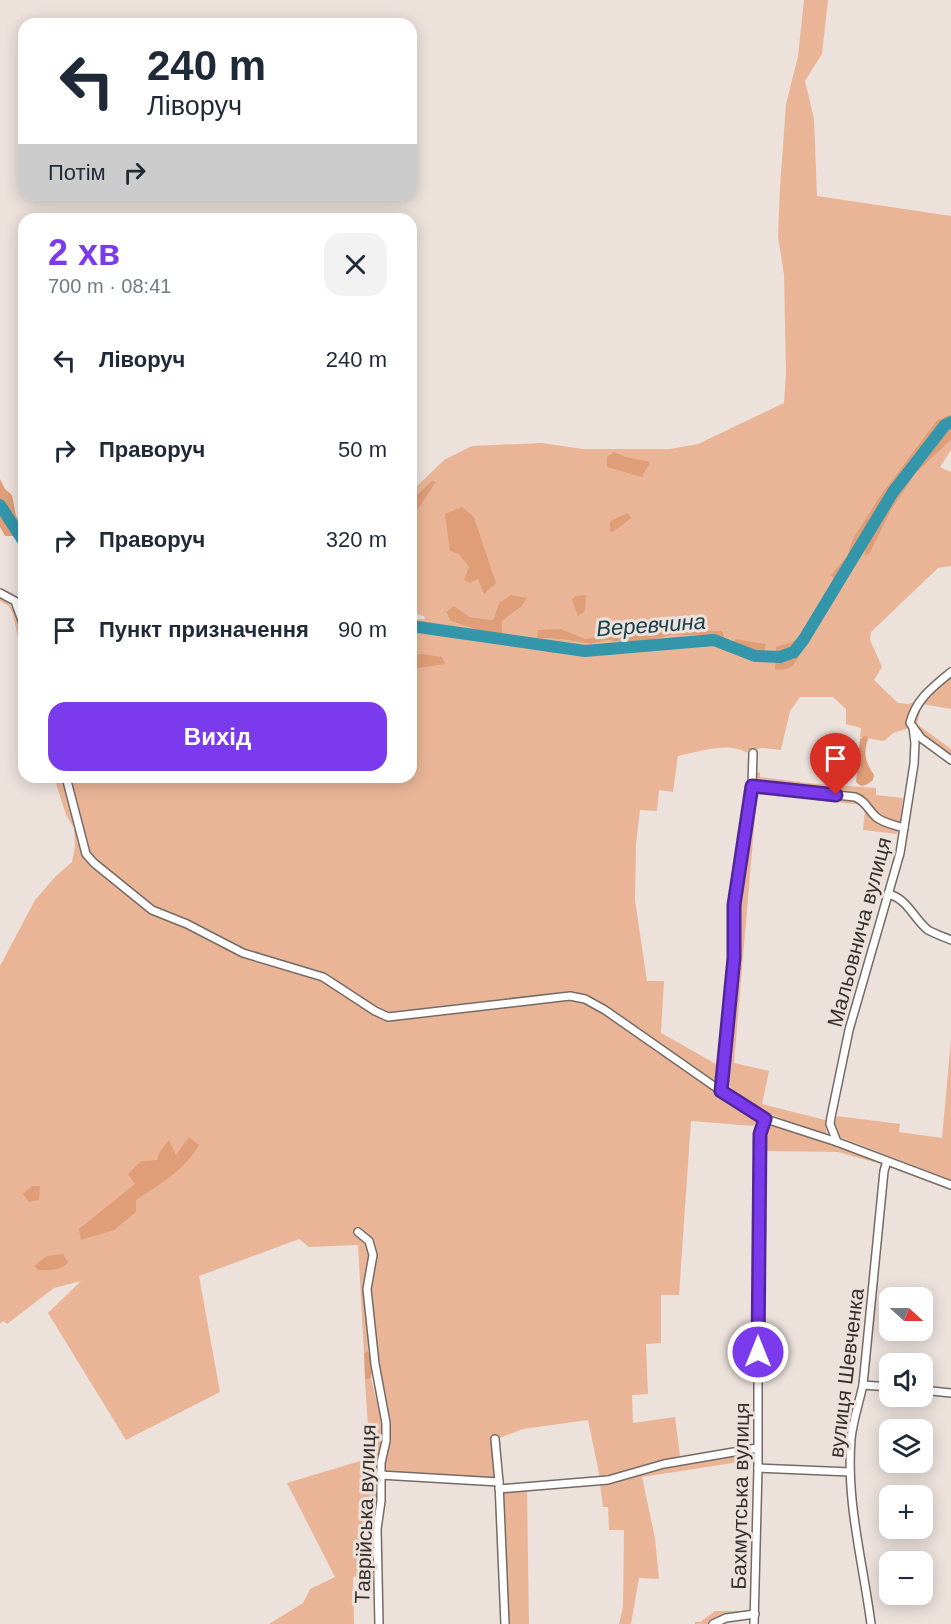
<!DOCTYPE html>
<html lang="uk">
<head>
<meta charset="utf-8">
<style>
	body { margin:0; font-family:Helvetica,sans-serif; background:#f2f2f3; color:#1f2937; height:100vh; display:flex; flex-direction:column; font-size:22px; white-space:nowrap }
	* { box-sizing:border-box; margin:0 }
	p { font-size:20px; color:#747a83 }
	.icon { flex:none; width:33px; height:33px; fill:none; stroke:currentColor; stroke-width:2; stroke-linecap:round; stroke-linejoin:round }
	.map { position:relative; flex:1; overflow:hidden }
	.panel { position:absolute; left:18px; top:213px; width:399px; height:570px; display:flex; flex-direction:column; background:#fff; border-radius:18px; box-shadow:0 3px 15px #0003 }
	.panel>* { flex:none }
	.banner { position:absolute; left:18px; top:18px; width:399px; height:183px; border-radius:18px; box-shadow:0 3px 15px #0003; background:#fff; color:#1f2937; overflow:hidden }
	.needle { width:39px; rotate:111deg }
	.controls { position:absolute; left:879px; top:1287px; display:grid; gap:12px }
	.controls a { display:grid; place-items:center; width:54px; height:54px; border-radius:12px; background:#fff; box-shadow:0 3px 15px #0003; font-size:30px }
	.pin { position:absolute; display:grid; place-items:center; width:51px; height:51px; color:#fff; margin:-62px -26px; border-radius:50% 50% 50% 0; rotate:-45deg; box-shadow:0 0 6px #0007 }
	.pin .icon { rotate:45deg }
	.me { position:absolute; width:66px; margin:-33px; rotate:0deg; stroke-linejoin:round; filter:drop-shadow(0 0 4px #0008) }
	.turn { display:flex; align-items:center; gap:21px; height:126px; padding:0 30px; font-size:27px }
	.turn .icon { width:78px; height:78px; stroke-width:2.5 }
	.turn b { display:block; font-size:42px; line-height:51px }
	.then { display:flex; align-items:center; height:57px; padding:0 30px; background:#0003; gap:12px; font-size:22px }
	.round { display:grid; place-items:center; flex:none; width:63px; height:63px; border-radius:18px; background:#f2f2f3 }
	.overview { display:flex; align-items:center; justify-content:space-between; height:102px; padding:0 30px }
	h1 { font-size:36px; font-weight:800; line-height:45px; color:#7c3aed }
	.primary-button { display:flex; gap:12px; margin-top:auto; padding:12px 30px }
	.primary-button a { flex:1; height:69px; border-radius:18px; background:#7c3aed; color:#fff; font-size:24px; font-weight:800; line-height:69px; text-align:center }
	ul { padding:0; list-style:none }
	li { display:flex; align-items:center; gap:18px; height:90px; padding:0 30px }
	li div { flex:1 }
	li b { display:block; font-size:22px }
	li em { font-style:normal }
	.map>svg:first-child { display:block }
	.green { fill:#eab597; fill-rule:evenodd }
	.forest { fill:#df9d78 }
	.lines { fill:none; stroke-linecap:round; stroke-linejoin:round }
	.river { stroke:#3396aa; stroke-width:12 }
	.minor-casing { stroke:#756b66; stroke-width:10 }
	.minor { stroke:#fff; stroke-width:7 }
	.route-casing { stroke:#51269a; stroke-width:15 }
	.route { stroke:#7c3aed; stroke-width:10 }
	.labels { text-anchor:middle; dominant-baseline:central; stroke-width:6; stroke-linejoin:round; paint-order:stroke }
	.street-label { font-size:21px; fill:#35302e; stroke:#ece1db }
	.water-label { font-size:22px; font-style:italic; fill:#17424b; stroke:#ece1db }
</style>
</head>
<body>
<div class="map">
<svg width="951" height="1624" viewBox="0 0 951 1624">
	<rect width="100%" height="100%" fill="#ece1db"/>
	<g class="green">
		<path d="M804,0H828L822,54L805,81L814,119L817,196L951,216V414L936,421L880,496L852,540L847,556L831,575L865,543L870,553L892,509L915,474L951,440V450L940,467L951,472V566L938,568L871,632L870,640L882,667L874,680L898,703L908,704L917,701L909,716V728L893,733L884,741L860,737L861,728L846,724V709L833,697H800L790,711L781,750L763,748L748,750L747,753C728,741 699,752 678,756L673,792L659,790L657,811L640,810L636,844L635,900L647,981H664L661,1033L716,1064L715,1085L598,1000L583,995L564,992L387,1014L378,1010L322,974L248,953L151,906L89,854L70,777H411V620L425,619L424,616L411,613V596L415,584L411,581V492L444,460L472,446L542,443L583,449H670L698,444L784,403L786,372L784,274L778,237L780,187L786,104L798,56ZM499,603L521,607L502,621L503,634L478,630L450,621L446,613L454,607L470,617L493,620ZM628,627L661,633L686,629L722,631L725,637L711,635H673L631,644L608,640L591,644L560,639L538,638L561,629L586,639L604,634L602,630Z"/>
		<path d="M0,597C25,612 24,640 24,666L13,614L9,606L0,601Z"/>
		<path d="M951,674V709L922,704L917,724L951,749V757C942,751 932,745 924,737C898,714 934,690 951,674Z"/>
		<path d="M760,772V777L807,783L876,788V795L903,798L900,823C892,821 882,820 876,814C869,807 867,799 858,795L760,784L756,781L754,774Z"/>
		<polygon points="54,777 62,777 84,855 147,910 244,956 334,986 388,1018 568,999 586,1002 759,1117 754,1126 691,1121 679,1295 661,1295 661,1343 646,1344 648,1394 632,1395 633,1423 675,1417 680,1456 621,1475 600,1478 588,1420 523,1429 494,1440 497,1480 382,1473 387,1441 368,1289 374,1258 368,1242 371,1255 366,1292 368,1351 364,1353 358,1245 309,1247 299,1239 199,1276 220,1392 126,1440 48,1313 81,1281 54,1288 7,1324 3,1321 0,1324 0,966 35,900 56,876 72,862 75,846 74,828 66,815"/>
		<path d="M759,789L857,801L862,805L757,793L734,1063L769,1071L762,1104L825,1120L827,1135C798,1125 739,1108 725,1079L736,906L754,792Z"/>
		<polygon points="865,810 872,818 897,830 897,834 863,830"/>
		<polygon points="951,1040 951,1180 840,1137 834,1126 837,1116 900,1124 899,1132 942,1138"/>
		<path d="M772,1125C790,1128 866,1152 877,1163L838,1152L765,1151L763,1135L766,1127Z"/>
		<path d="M371,1378C379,1411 386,1430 378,1464L375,1575L353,1577L354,1624H269L303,1603L310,1589L335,1577L287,1483L370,1458L365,1380Z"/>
		<polygon points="752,1451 752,1460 642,1477 655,1538 659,1579 639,1578 631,1624 619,1624 623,1607 624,1530 609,1530 608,1507 603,1507 600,1484 652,1469"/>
		<polygon points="527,1490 529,1624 509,1624 504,1492"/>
		<polygon points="715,1611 747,1611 712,1620 707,1624 695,1624 695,1622 700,1622"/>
	</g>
	<g class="forest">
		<polygon points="951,414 951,440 915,474 892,509 870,553 865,556 864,544 835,581 831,575 847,556 852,540 880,496 936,421"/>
		<polygon points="614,452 626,457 650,462 642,477 607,467 607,457"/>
		<polygon points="0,479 5,489 12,495 16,516 24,525 23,544 16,536 5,536 0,527"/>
		<polygon points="432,481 436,482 411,519 411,501"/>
		<polygon points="462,507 474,517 496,583 484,594 478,579 470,583 464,580 469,567 459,554 450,551 445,514"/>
		<polygon points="628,513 631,518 614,531 610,532 610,521"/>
		<polygon points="511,595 527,598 521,607 502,621 503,635 478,630 450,621 446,612 454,606 470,617 493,620 499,603"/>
		<polygon points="586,595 585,611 578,616 572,600 575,596"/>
		<polygon points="628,627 661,633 686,629 722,631 725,638 711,635 673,635 631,644 608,640 591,644 560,639 537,638 538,630 561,629 586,639 604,634 601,629"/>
		<polygon points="735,639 766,644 764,654 734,643"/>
		<path d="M795,641L802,646C797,662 793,672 775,669L776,647Z"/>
		<polygon points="557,645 589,650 590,655 546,652"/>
		<polygon points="423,654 442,657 445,664 411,669 411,655"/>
		<path d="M864,736H867L868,739C863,754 865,761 874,775L873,780L866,785L861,786L856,782L860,739Z"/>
		<path d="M189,1137L199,1145C183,1172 161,1183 136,1200V1212L114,1230L81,1240L79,1229L135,1184L128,1174L141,1161L157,1160L159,1153L169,1140L176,1155Z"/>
		<polygon points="32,1186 40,1186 39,1200 29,1202 23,1194"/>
		<path d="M63,1254L68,1263C60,1271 48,1270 38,1270L34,1266L47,1256Z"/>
		<polygon points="368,1351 372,1362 371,1378 365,1380 364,1353"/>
	</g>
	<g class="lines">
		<g class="river">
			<polyline points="0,505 24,542"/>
			<polyline points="411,626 585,651 714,640 755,656 780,657 794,652 804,639 893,492 945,425 951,422"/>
		</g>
		<g class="minor-casing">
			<g id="minor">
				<polyline points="0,593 15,601 24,626"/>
				<path d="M951,672C933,687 916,699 910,723L921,738L951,760"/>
				<polyline points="66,777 86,854 94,863 152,910 187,924 243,953 323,977 375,1011 388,1017 570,996 585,999 605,1010 721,1091 766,1119 837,1142 951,1185"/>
				<path d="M752,786L855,797C866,801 868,810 876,817C883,823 895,825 904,828"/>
				<path d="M888,894C907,898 914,919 928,930C935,934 944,937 951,940"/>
				<polyline points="721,1091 734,959 734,905 752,786 753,753"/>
				<polyline points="837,1142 830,1124 831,1117 849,1030 900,853 914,764 915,743 913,727"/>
				<polyline points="358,1232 369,1241 373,1255 367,1289 375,1364 386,1423 386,1441 381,1463 381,1501 377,1529 379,1624"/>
				<polyline points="863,1385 890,1387"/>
				<polyline points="922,1390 951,1393"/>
				<polyline points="495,1439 499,1482 505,1624"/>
				<polyline points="758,1468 850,1472"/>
				<polyline points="380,1475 499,1482"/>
				<polyline points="499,1489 608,1480 664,1464 757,1448"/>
				<polyline points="713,1624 726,1618 755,1614"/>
				<polyline points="754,1624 758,1468 758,1271 760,1134 766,1119"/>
				<path d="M871,1624C863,1562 846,1502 851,1439C853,1420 859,1403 863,1385L884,1171L887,1161"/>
			</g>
		</g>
		<use href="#minor" class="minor"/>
	</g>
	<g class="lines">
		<g class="route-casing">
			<polyline id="route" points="758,1352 760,1134 765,1119 721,1091 734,958 734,905 752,786 836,795"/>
		</g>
		<use href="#route" class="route"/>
	</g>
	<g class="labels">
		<g class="street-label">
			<text transform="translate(859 932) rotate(-75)">Мальовнича вулиця</text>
			<text transform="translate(846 1373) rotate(-83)">вулиця Шевченка</text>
			<text transform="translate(740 1496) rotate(-89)">Бахмутська вулиця</text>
			<text transform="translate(365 1514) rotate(-88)">Таврійська вулиця</text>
		</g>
		<g class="water-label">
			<text transform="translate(651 625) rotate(-4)">Веревчина</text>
		</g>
	</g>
</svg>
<div class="controls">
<a><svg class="needle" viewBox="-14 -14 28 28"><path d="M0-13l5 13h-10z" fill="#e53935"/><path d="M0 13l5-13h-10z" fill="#747a83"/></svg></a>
<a><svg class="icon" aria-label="sound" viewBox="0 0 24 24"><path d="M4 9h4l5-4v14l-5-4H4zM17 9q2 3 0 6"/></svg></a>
<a><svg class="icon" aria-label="layers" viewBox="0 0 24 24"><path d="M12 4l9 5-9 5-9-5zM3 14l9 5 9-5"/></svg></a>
<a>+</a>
<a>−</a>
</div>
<div class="pin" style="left:836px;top:795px;background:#d93025"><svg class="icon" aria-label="arrive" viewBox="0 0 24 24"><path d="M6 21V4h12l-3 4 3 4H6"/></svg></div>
<svg class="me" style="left:758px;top:1352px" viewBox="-20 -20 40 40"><circle r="17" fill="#7c3aed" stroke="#fff" stroke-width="3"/><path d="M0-11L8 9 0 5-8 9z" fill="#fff"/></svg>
<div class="banner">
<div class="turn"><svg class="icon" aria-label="left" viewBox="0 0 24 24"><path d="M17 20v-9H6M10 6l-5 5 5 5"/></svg><div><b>240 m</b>Ліворуч</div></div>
<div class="then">Потім<svg class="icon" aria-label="right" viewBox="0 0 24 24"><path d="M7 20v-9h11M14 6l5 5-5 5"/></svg></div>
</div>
<section class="panel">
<div class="overview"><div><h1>2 хв</h1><p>700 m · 08:41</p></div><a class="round"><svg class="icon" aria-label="close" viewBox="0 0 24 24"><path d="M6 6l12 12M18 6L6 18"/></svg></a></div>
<ul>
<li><svg class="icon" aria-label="left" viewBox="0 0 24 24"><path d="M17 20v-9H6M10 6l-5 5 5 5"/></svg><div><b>Ліворуч</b></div><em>240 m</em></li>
<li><svg class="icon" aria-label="right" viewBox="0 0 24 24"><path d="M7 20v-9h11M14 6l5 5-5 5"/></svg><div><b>Праворуч</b></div><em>50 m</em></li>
<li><svg class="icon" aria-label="right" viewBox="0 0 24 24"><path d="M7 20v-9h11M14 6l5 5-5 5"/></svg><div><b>Праворуч</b></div><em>320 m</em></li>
<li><svg class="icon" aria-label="arrive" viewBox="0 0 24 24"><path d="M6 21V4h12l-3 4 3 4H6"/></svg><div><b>Пункт призначення</b></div><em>90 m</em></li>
</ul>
<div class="primary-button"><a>Вихід</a></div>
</section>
</div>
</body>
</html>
